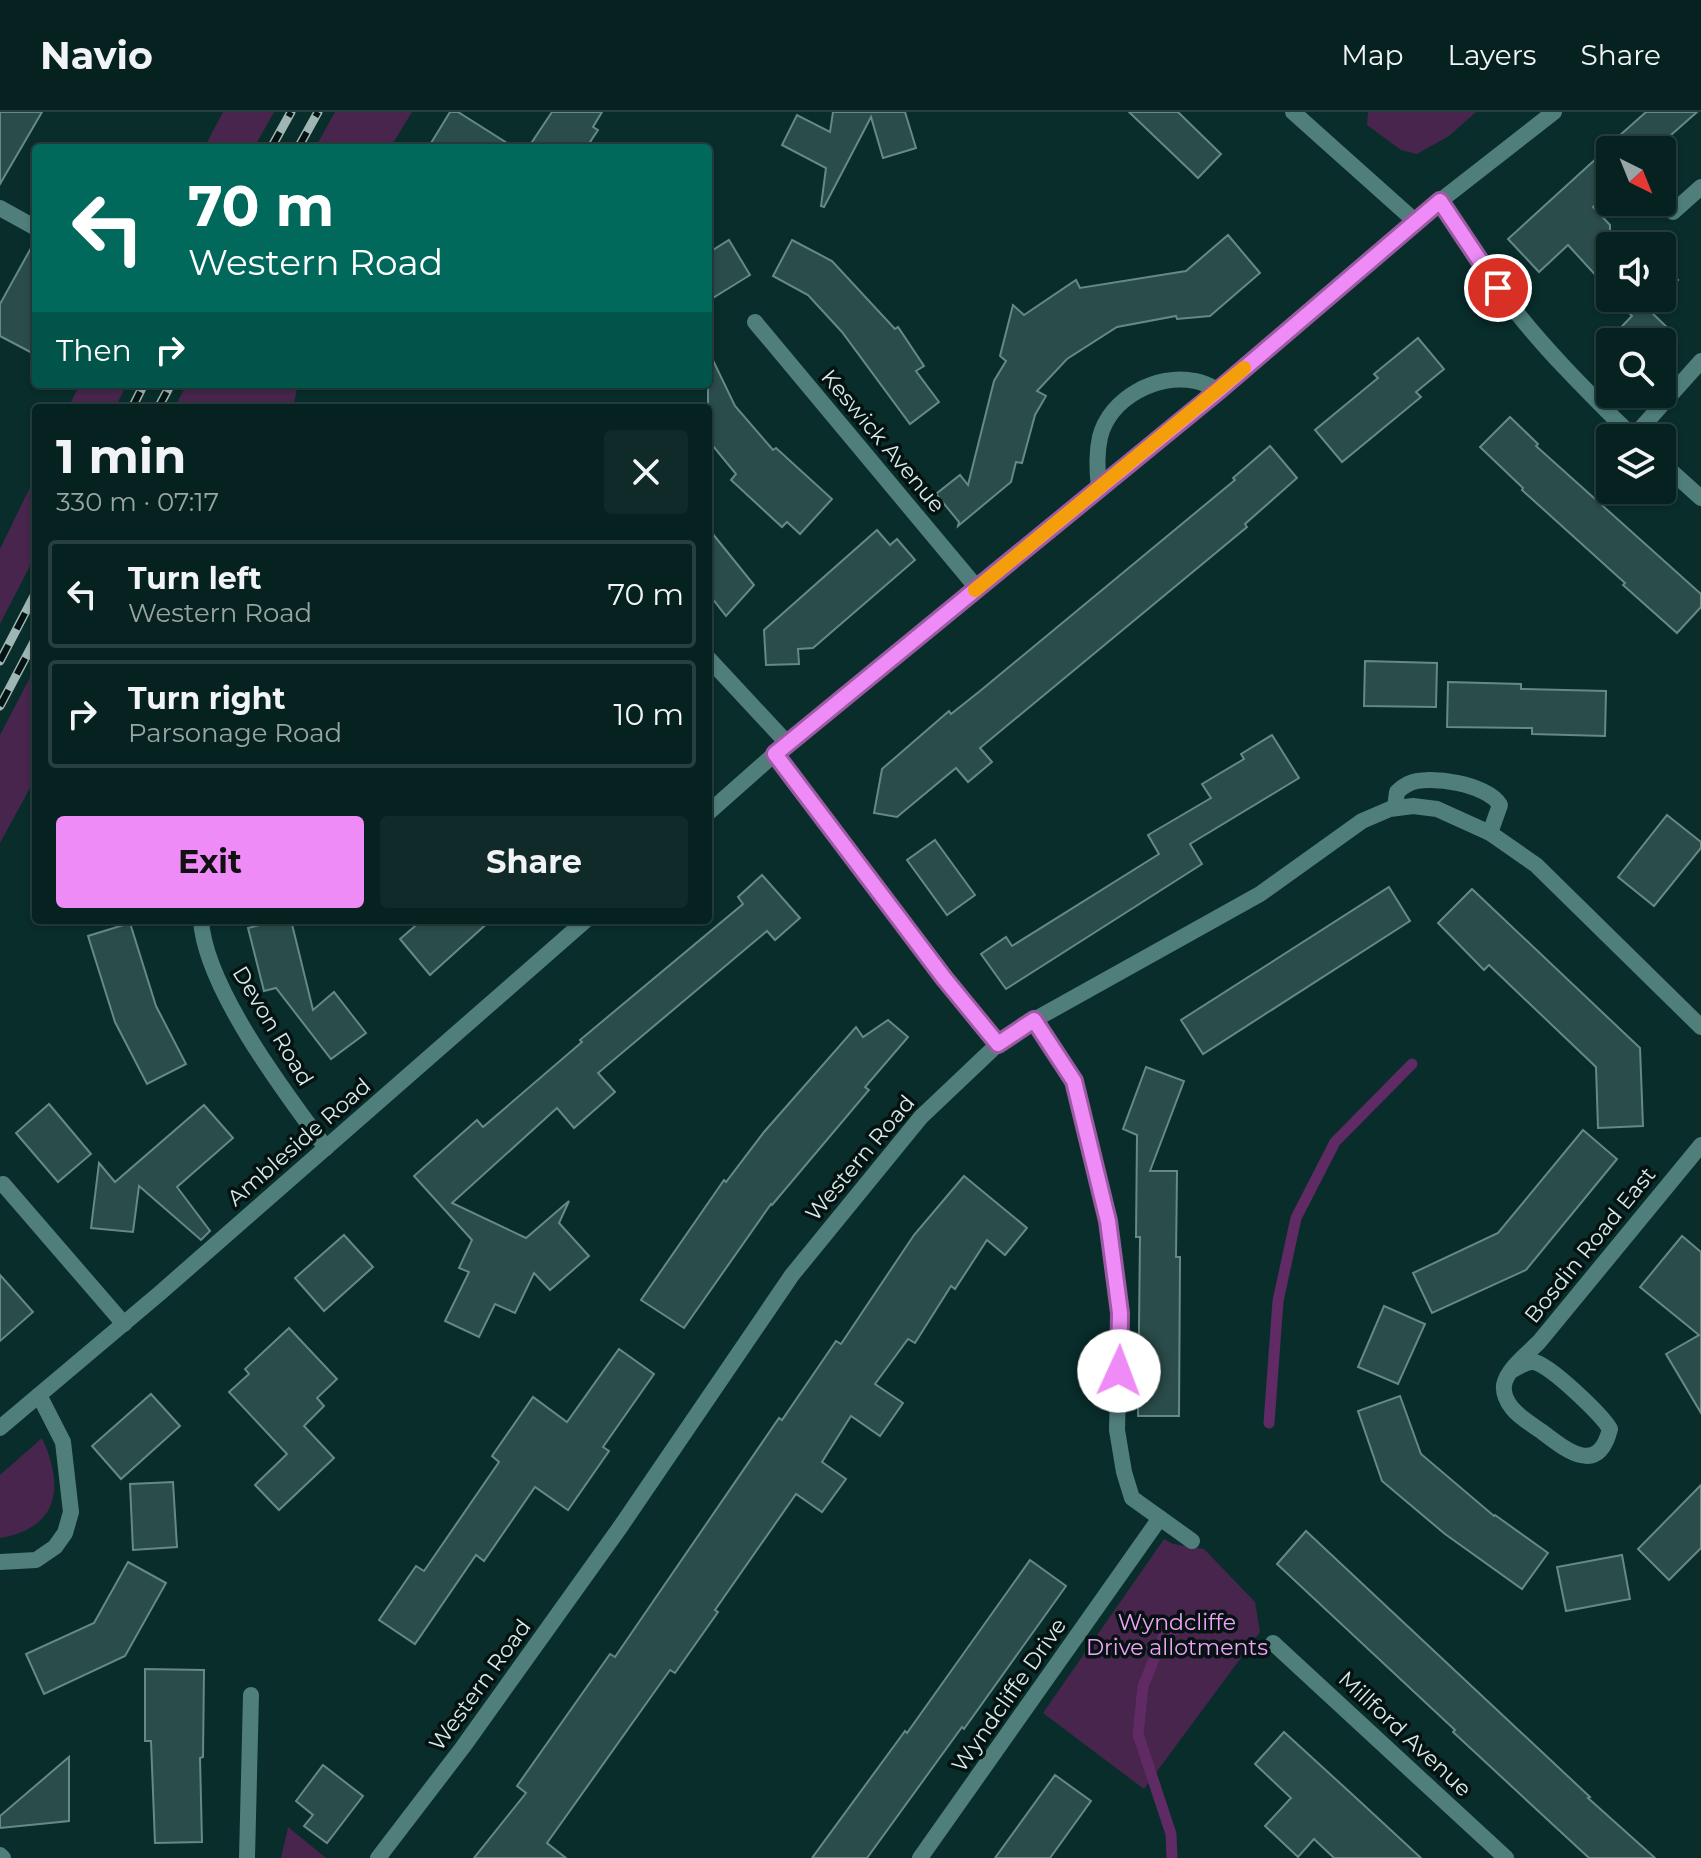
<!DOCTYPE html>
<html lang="en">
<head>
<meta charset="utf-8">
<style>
	body { margin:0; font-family:Montserrat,sans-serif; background:#0f2a29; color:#f1f3f6; height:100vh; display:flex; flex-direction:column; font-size:30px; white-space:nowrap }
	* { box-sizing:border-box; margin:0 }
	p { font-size:26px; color:#98a4a5 }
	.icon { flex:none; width:44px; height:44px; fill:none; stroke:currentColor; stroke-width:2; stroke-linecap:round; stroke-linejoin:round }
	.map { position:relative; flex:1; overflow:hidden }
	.side { position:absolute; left:32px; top:292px; width:680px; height:520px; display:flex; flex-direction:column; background:#062220; border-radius:8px; box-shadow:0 2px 6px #0004,0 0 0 2px #273f3e }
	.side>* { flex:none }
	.guide { position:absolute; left:32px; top:32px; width:680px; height:244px; border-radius:8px; box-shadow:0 2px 6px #0004,0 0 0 2px #273f3e; background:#00695c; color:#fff; overflow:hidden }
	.needle { width:52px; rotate:137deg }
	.fabs { position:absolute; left:1596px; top:24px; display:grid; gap:16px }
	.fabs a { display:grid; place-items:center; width:80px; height:80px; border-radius:8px; background:#062220; box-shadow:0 2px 6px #0004,0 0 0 2px #273f3e; font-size:40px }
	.pin { position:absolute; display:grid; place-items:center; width:68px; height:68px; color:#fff; margin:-34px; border:4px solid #fff; border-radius:50%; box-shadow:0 2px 8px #0007 }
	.me { position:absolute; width:88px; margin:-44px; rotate:2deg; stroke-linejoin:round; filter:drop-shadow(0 0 6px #0008) }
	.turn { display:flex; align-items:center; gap:28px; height:168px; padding:0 24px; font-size:36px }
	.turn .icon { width:104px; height:104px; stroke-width:2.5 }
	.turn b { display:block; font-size:56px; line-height:68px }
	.then { display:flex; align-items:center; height:76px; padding:0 24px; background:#0003; gap:16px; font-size:30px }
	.round { display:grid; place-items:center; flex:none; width:84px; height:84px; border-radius:8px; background:#0f2a29 }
	.summary { display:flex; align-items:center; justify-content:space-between; height:136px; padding:0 24px }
	h1 { font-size:48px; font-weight:700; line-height:60px }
	.primary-button { display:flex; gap:16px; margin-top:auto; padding:16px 24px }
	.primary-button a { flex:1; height:92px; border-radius:8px; background:#ee8bf7; color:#111; font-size:32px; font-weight:700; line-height:92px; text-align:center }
	.primary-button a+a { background:#0f2a29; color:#f1f3f6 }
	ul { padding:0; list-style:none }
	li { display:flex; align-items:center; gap:24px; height:108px; margin:0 16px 12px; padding:0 8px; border:4px solid #273f3e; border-radius:8px }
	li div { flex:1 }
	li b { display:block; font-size:30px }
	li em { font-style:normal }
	header { display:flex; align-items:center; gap:48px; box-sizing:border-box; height:112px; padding:0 40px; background:#062220; border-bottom:2px solid #273f3e }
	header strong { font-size:38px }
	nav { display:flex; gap:44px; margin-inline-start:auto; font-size:28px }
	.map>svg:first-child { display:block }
	.green { fill:#48254c }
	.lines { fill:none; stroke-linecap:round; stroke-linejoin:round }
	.stream { stroke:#602a65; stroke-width:11 }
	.building { fill:#2a4c4a; stroke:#658987; stroke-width:2 }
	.service { stroke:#4f7e7b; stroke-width:16 }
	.minor { stroke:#4f7e7b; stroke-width:16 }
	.rail-casing { stroke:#9eb6b4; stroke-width:9 }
	.rail { stroke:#051212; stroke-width:6; stroke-dasharray:18; stroke-linecap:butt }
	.route-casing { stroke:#9b5aa1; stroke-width:20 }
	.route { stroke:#ee8bf7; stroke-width:14 }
	.slow { stroke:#f59e0b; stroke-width:14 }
	.labels { text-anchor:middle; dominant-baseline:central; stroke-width:7; stroke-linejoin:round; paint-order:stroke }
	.street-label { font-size:22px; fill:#d8ebe9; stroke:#051212 }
	.park-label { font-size:22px; fill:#f1a2f8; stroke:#051212 }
</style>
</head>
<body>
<header>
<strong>Navio</strong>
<nav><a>Map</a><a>Layers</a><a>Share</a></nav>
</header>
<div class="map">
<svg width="1701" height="1746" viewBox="0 0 1701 1746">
	<rect width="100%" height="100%" fill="#082d2b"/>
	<g class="green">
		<polygon points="223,0 274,0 254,36 204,36"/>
		<polygon points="335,0 412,0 390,36 315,36"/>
		<polygon points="1368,0 1476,0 1449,24 1417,42 1401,38 1367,13"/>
		<polygon points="80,272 127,272 115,296 68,296"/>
		<polygon points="187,272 298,272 293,296 174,296"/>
		<polygon points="36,363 36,442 0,512 0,437"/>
		<polygon points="36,554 36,665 0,731 0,623"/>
		<path d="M42,1326C64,1374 60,1416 0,1426V1363Z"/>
		<polygon points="1164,1427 1173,1432 1204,1437 1255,1490 1260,1520 1144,1677 1043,1601"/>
		<polygon points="288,1715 326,1746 281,1746"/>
	</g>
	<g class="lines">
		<g class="stream">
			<polyline points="1269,1311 1278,1189 1296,1106 1335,1030 1412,952"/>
			<polyline points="1172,1746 1171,1722 1138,1622 1143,1574 1165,1521 1202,1509"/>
		</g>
	</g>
	<g class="building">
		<polygon points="0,0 42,0 0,72"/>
		<polygon points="450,0 458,0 515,36 428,36"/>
		<polygon points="552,0 602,0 593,15 598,18 586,36 528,36"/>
		<polygon points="833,0 905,0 916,36 883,46 871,5 824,95 821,94 826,56 782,33 797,3 830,20"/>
		<polygon points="1129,0 1178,0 1221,42 1198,66"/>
		<polygon points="1646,0 1697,0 1654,38 1632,38 1619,24"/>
		<polygon points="1610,34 1610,79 1593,95 1610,113 1610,179 1568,133 1539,160 1508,127"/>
		<polygon points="1228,123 1260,161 1210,204 1177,207 1176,204 1117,215 1067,247 1037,279 1046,284 1035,303 1022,351 1016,350 1011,370 958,414 959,410 936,382 960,363 968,373 994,269 1006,249 1000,244 1013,193 1024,203 1076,168 1080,176 1186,159"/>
		<polygon points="36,127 36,243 0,224 0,192"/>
		<polygon points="729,128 750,163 708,189 708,141"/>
		<polygon points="792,128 832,149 895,217 898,215 924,254 916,259 939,290 910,312 842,220 808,183 773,164"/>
		<polygon points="1662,150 1678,168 1662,182"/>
		<polygon points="1616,186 1658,186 1647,196 1677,225 1664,239 1671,245 1662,255 1662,230 1610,230 1610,247 1600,237 1632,204"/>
		<polygon points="1418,226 1444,257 1416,280 1421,285 1342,350 1315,318 1378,266 1374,262"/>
		<polygon points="708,238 735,294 773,338 776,336 832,387 800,422 787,410 782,415 731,368 736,362 708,328"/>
		<polygon points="1510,305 1538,332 1536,334 1701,482 1701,495 1677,521 1623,473 1625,471 1522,378 1523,376 1480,335"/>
		<polygon points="1270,334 1297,366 1245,412 1247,415 980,636 992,650 968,670 956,656 897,705 874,701 882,657 949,599 951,602 980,579 1235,368 1233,366"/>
		<polygon points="708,416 754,473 726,504 708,481"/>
		<polygon points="877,418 890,433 897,427 915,448 813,536 798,537 799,552 766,553 764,518"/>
		<polygon points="1365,549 1437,551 1436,595 1364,594"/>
		<polygon points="1448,570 1521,572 1521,577 1606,579 1605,624 1532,622 1532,616 1447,615"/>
		<polygon points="1272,623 1299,666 1190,732 1202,752 1006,877 981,842 1006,825 1012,834 1159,742 1148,723 1211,686 1202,672 1244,647 1241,642"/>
		<polygon points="1667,703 1701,730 1701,736 1654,794 1618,765"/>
		<polygon points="935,728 975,783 947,803 907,748"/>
		<polygon points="762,763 800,806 775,828 767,819 598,961 615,980 574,1016 557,996 452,1091 526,1126 569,1089 559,1111 589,1144 550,1178 534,1161 515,1201 495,1192 479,1225 445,1209 469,1160 459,1156 472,1128 414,1064 477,1008 483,1015 582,930 580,928 743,792 738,785"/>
		<polygon points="1389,775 1410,809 1203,942 1181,908"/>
		<polygon points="1472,777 1640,936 1643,1014 1598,1016 1596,955 1489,853 1484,858 1438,811"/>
		<polygon points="279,808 291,808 313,898 334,880 366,921 331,947 276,876 264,879 248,816"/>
		<polygon points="422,808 491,808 430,863 400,827"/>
		<polygon points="130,811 156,894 186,952 147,972 115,910 88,824"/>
		<polygon points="888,908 908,925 865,975 869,978 772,1093 771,1092 684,1216 641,1188 724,1068 726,1070 764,1020 856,915 863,925"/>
		<polygon points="1146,955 1184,969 1150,1059 1177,1059 1176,1145 1180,1145 1179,1304 1138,1304 1140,1125 1136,1125 1137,1023 1123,1017"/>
		<polygon points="49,992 91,1042 58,1070 16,1021"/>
		<polygon points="204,993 233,1026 177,1075 210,1119 201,1128 139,1074 133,1120 91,1116 99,1051 115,1070"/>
		<polygon points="1583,1018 1617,1047 1526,1158 1432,1201 1413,1161 1498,1121"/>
		<polygon points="964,1064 1027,1116 1005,1143 987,1128 955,1177 951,1174 915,1231 908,1227 875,1272 903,1291 880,1324 851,1304 822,1350 846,1367 822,1400 796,1382 715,1498 718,1500 675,1561 670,1558 547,1731 566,1746 474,1746 526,1681 517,1674 610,1542 615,1545 779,1306 782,1308 836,1229 841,1232 914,1123"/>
		<polygon points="344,1123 373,1155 324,1199 295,1166"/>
		<polygon points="1682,1124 1701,1140 1701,1301 1666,1242 1699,1223 1640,1175"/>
		<polygon points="0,1163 33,1200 0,1229"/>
		<polygon points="1384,1194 1425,1212 1398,1272 1358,1255"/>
		<polygon points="289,1216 337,1267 317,1286 324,1294 304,1314 334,1346 279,1398 255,1373 287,1342 229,1280 249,1262 245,1257"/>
		<polygon points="619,1237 654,1262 603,1335 609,1339 568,1398 535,1375 484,1449 476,1443 415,1532 379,1508 416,1454 424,1459 499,1350 492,1344 533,1285 567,1310"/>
		<polygon points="151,1282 180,1314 121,1367 92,1334"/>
		<polygon points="1400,1284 1421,1342 1494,1404 1495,1403 1548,1441 1522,1477 1445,1422 1382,1369 1358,1299"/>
		<polygon points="173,1370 177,1435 133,1438 130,1372"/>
		<polygon points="1701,1373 1701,1436 1669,1468 1638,1437"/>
		<polygon points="1306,1419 1590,1685 1588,1686 1655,1746 1589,1746 1453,1620 1455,1618 1277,1452"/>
		<polygon points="1622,1443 1630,1487 1566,1499 1557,1455"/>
		<polygon points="1030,1448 1066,1474 964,1617 962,1615 867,1746 812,1746 905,1619 907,1621"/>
		<polygon points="128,1450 166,1471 125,1544 44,1582 26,1542 94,1511"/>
		<polygon points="145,1557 204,1558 203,1645 200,1646 202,1730 155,1731 151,1629 145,1629"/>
		<polygon points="1284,1620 1354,1684 1421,1746 1334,1746 1314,1727 1298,1745 1265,1714 1291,1686 1255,1652"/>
		<polygon points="69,1645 69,1709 0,1716 0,1704"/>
		<polygon points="323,1653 363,1684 327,1731 304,1714 313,1703 296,1689"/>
		<polygon points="1055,1663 1091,1689 1050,1746 995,1746"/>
	</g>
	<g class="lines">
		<g class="service">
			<polyline points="1673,100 1701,75"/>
			<path d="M1395,696L1397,680C1400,677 1404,674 1408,672C1428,662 1488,672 1500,693L1490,721"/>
			<polyline points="0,1743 3,1746"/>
		</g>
		<g class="minor">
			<polyline points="1293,0 1416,110"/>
			<path d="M1440,89C1463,125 1486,162 1513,196C1549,242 1592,284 1634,326"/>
			<polyline points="0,96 36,116"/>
			<polyline points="755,210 977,476"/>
			<polyline points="1633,325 1701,249"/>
			<polyline points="1662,351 1701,386"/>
			<path d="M1099,376C1097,359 1096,343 1100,325C1110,286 1157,261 1195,269C1203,270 1211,275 1219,278"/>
			<polyline points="708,546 787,631"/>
			<polyline points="775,642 944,866 998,932"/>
			<polyline points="708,701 787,631 1219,278 1440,89 1554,0"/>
			<path d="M201,808C205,875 285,981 326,1036"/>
			<polyline points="1034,908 1074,969 1108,1109 1120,1201 1117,1318 1124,1360 1132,1386 1192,1429"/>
			<polyline points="3,1072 124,1212"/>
			<path d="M1511,1259C1517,1256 1526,1249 1534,1250C1549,1252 1602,1303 1610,1317C1598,1364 1567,1339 1541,1319C1531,1312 1519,1305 1512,1296C1507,1290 1503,1281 1504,1273C1507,1257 1528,1241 1539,1230L1701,1033"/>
			<polyline points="0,1316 160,1181 586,808"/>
			<polyline points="0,1450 36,1448 55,1435 65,1421 71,1400 63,1330 39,1283"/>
			<polyline points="1273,1531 1506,1746"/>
			<polyline points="247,1746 251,1583"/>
			<polyline points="378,1746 463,1635 621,1414 792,1163 921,1005 998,932 1034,908 1260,782 1362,709 1390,697 1413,694 1437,697 1490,721 1536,753 1701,915"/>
			<polyline points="920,1746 1160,1406"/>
		</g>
		<g class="rail-casing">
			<g id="rail">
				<polyline points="271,36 291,0"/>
				<polyline points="298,36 318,0"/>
				<polyline points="132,296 144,272"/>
				<polyline points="158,296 171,272"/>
				<polyline points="0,549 36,480"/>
				<polyline points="0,594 36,526"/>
			</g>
		</g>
		<use href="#rail" class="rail"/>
	</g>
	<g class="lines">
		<g class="route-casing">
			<polyline id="route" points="1119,1259 1120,1201 1108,1109 1074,969 1034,908 998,932 944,866 775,642 1219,278 1440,89 1498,176"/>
		</g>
		<use href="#route" class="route"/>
		<polyline class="slow" points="975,478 1244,256"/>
	</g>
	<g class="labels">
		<g class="street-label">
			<text transform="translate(883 329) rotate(50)">Keswick Avenue</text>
			<text transform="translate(273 914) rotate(59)">Devon Road</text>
			<text transform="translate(299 1030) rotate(-41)">Ambleside Road</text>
			<text transform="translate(860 1046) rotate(-50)">Western Road</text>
			<text transform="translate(1590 1133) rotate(-51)">Bosdin Road East</text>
			<text transform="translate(480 1573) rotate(-54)">Western Road</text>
			<text transform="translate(1009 1583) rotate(-55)">Wyndcliffe Drive</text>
			<text transform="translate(1405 1622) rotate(43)">Millford Avenue</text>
		</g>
		<g class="park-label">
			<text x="1177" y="1510">Wyndcliffe<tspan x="1177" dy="25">Drive allotments</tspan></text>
		</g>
	</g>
</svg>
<div class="fabs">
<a><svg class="needle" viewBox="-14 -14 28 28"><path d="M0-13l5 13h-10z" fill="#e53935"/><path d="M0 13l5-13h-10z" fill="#98a4a5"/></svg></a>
<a><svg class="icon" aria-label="sound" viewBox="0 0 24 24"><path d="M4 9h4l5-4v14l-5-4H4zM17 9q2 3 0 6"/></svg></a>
<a><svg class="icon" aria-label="search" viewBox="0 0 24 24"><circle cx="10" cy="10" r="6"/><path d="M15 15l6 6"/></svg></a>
<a><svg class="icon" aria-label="layers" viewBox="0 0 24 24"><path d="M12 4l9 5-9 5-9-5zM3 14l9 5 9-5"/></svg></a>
</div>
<div class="pin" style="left:1498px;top:176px;background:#d93025"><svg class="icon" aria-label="arrive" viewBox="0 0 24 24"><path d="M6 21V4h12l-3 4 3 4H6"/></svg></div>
<svg class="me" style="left:1119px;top:1259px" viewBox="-20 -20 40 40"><circle r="19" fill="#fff"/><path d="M0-13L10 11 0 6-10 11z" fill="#ee8bf7"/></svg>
<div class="guide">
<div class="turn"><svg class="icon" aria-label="left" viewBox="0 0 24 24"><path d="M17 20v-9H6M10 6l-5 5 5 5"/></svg><div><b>70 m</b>Western Road</div></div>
<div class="then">Then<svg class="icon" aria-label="right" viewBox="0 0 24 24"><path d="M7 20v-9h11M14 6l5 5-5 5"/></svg></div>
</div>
<section class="side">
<div class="summary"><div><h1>1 min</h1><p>330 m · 07:17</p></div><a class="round"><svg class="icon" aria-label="close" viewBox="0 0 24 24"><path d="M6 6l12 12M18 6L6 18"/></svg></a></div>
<ul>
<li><svg class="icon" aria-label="left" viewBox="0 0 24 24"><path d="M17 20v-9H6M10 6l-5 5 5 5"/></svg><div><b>Turn left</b><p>Western Road</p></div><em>70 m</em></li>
<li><svg class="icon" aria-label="right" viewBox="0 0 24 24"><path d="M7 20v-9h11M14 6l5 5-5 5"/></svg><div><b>Turn right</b><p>Parsonage Road</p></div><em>10 m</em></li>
</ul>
<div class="primary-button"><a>Exit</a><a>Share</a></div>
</section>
</div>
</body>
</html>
